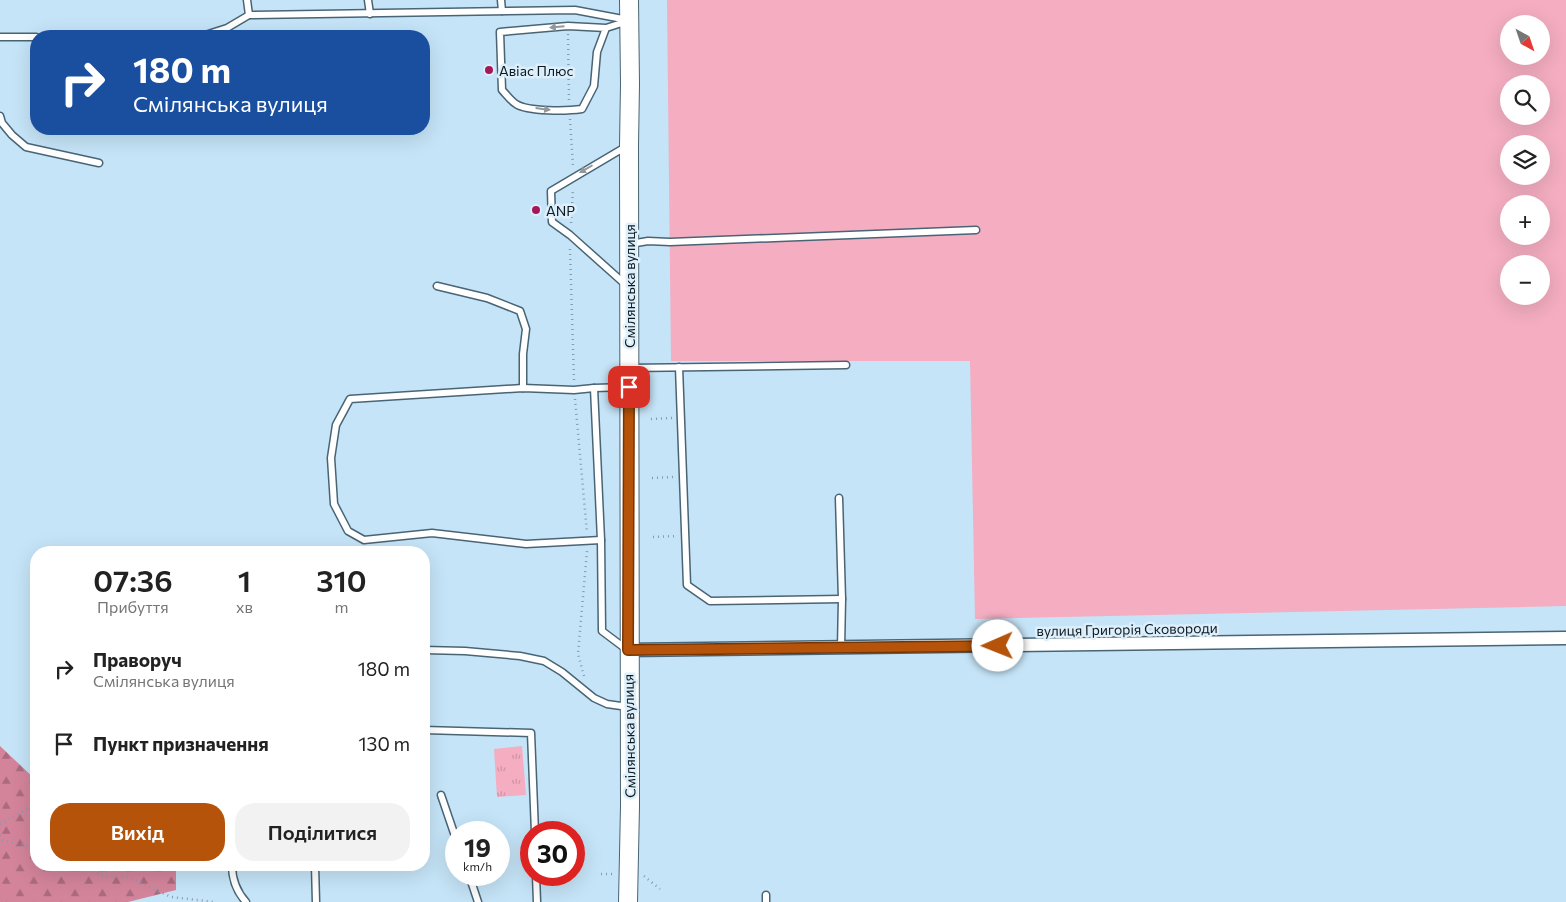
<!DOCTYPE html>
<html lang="uk">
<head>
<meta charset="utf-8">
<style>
	body { margin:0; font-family:Commissioner,sans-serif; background:#f2f2f2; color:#222; height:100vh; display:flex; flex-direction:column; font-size:19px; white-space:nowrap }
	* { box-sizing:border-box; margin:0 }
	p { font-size:16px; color:#767676 }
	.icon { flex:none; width:28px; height:28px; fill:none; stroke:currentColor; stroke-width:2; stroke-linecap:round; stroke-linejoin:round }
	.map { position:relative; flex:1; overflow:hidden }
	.drawer { position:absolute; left:30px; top:546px; width:400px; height:325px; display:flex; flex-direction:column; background:#fff; border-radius:20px; box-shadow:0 5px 20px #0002 }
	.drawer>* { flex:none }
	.banner { position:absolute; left:30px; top:30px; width:400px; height:105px; border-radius:20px; box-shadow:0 5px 20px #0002; background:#1a4fa0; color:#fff; overflow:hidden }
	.needle { width:32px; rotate:140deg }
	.tools { position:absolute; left:1500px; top:15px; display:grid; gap:10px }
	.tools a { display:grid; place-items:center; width:50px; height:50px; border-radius:50%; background:#fff; box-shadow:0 5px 20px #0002; font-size:25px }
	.speed { position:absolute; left:445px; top:821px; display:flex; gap:10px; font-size:25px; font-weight:700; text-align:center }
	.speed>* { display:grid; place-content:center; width:65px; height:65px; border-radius:50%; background:#fff; box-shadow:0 5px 20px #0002; line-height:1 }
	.speed small { font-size:12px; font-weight:400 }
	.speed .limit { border:8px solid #d22; background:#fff; color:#111 }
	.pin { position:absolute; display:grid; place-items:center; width:42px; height:42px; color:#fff; margin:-21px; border-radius:10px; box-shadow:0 2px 8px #0006 }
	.me { position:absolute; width:55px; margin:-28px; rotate:269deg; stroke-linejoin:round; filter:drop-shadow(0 0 4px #0008) }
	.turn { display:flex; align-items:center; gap:18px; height:105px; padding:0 20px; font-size:22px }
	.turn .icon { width:65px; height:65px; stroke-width:2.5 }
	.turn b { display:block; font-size:35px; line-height:42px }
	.eta { display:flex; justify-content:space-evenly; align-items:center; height:85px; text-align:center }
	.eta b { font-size:30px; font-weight:600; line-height:35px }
	.button { display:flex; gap:10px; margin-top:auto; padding:10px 20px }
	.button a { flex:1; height:58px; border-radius:20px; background:#b45309; color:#fff; font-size:20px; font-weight:600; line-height:58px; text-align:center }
	.button a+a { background:#f2f2f2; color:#222 }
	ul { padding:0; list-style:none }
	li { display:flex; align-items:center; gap:15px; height:75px; padding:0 20px }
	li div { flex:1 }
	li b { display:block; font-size:19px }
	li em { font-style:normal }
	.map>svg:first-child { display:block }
	.grass { fill:#f4adc1; fill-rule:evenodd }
	.forest { fill:url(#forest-firs) }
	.park { fill:url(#park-tufts) }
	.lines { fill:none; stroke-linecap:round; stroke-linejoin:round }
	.lane-casing { stroke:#496475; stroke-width:9 }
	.street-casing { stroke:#496475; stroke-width:15 }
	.secondary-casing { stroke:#496475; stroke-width:20 }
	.path { stroke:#859dab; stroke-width:2.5; stroke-dasharray:1 4; stroke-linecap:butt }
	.lane { stroke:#fff; stroke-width:6 }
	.street { stroke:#fff; stroke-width:12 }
	.secondary { stroke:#fff; stroke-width:18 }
	.oneway { fill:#92979a }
	.route-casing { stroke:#753606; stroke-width:12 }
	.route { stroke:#b45309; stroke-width:9 }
	.poi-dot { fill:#a61757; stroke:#ddeffb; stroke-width:2 }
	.labels { text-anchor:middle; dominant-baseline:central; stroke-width:5; stroke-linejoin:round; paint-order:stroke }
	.poi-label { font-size:14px; fill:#0d181f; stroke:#ddeffb; text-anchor:start }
	.street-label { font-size:14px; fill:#0d181f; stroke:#ddeffb }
</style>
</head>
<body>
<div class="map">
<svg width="1566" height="902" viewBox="0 0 1566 902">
	<defs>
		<pattern id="forest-firs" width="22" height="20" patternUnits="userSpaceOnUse" patternTransform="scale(1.25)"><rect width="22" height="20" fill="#d3849b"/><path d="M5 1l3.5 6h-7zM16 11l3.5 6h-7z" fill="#aa6b7e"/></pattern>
		<pattern id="park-tufts" width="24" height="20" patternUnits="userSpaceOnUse" patternTransform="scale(1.25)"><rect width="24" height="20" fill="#f4adc1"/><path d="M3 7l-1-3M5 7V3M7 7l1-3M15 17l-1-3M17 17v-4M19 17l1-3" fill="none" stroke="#d094a5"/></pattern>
	</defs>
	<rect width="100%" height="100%" fill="#c5e4f7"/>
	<path class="grass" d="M667,0H1566V606L975,619L970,361H671ZM1509,24H1541V56H1509ZM1509,84H1541V116H1509ZM1509,144H1541V176H1509ZM1509,204H1541V236H1509ZM1509,264H1541V296H1509Z"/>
	<polygon class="forest" points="0,746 36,780 36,865 176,865 176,890 128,902 0,902"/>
	<polygon class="park" points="522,746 526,795 497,797 494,749"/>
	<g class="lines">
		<g class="lane-casing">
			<g id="lane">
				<polyline points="247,0 249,15 575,10 628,20"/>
				<polyline points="368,0 370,14"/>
				<polyline points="501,0 502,11"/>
				<path d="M606,28L597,52L594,86L582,109C568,111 528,112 516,104C511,101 506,94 502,90L500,32L568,26L606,28L628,21"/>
				<polyline points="202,36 227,28 249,15"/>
				<polyline points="0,37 36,37"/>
				<polyline points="0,116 2,123 12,135 26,147 99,163"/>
				<polyline points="630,244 648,241 670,242 976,230"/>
				<polyline points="626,285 570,235 552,222 551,191 627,146"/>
				<polyline points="437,286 487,298 520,311 526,329 523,354 523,388"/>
				<polyline points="679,367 687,585 710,601 842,599"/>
				<polyline points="630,368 846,365"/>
				<polyline points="594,388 601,540 602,631 626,649"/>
				<polyline points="839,498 842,599 841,648"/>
				<polyline points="601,540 526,544 432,533 364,540 348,531 334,504 331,458 336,425 350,399 523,388 574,390 594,388 627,387"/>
				<polyline points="424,650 465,651 520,656 544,661 562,672 594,698 607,704 628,707"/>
				<polyline points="424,730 531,733 535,832"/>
				<polyline points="441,795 456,839"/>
				<path d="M232,865C232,879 237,892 246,902"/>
				<polyline points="315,865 316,902"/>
				<polyline points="469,875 478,902"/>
				<polyline points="536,875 537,902"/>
				<polyline points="766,895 766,902"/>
			</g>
		</g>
		<g class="street-casing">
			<polyline id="street" points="628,650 1566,638"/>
		</g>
		<g class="secondary-casing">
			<polyline id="secondary" points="628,902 630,806 629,145 630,84 629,0"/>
		</g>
		<g class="path">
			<polyline points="568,34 569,101"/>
			<polyline points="570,119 573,166"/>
			<polyline points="571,223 573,189"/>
			<polyline points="570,249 574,381"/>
			<polyline points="575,399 587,533"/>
			<polyline points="651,419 672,418"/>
			<polyline points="652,478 673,477"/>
			<polyline points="653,537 677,536"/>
			<polyline points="584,676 578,654 587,551"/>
			<polyline points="0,824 36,804"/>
			<polyline points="0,835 3,840 36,848"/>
			<polyline points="79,865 106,877 129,877 171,897 215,902"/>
			<polyline points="601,874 613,874"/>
			<polyline points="644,876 660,889"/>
		</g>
		<use href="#lane" class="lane"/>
		<use href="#street" class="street"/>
		<use href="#secondary" class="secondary"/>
	</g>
	<defs><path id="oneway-solid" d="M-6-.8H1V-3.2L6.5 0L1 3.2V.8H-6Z" transform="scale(1.25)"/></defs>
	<g class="oneway">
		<use href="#oneway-solid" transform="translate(557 27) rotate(175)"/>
		<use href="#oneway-solid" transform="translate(543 109) rotate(7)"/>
		<use href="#oneway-solid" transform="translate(586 169) rotate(150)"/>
	</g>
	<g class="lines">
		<g class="route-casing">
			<polyline id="route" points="629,387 628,650 998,646"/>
		</g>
		<use href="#route" class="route"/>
	</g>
	<g class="poi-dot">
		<circle cx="489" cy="70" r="5"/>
		<circle cx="536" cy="210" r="5"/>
	</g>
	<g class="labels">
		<g class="poi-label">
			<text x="499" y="70">Авіас Плюс</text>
			<text x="546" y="210">ANP</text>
		</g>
		<g class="street-label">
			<text transform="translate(629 286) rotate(-90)">Смілянська вулиця</text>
			<text transform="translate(1127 629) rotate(-1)">вулиця Григорія Сковороди</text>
			<text transform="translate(629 736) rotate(-91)">Смілянська вулиця</text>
		</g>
	</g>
</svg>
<div class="tools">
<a><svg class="needle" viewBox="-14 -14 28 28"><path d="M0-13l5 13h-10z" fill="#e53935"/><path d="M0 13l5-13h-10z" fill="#767676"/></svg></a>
<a><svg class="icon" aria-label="search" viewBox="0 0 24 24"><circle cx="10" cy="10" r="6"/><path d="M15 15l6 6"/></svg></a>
<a><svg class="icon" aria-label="layers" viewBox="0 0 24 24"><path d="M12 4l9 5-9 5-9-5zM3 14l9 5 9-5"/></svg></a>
<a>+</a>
<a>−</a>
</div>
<div class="speed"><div>19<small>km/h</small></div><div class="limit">30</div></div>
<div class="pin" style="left:629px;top:387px;background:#d93025"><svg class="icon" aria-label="arrive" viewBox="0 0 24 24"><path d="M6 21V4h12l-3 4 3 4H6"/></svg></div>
<svg class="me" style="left:998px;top:646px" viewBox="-20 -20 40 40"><circle r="19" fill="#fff"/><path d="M0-13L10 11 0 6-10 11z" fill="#b45309"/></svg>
<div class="banner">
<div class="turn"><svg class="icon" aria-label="right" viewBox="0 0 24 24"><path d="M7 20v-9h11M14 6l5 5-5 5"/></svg><div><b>180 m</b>Смілянська вулиця</div></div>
</div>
<section class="drawer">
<div class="eta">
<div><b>07:36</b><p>Прибуття</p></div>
<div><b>1</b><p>хв</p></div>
<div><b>310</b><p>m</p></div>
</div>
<ul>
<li><svg class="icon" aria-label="right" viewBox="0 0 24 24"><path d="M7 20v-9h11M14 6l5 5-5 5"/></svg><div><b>Праворуч</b><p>Смілянська вулиця</p></div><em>180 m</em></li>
<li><svg class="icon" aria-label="arrive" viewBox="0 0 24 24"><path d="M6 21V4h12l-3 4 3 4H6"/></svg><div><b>Пункт призначення</b></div><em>130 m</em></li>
</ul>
<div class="button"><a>Вихід</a><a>Поділитися</a></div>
</section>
</div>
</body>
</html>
